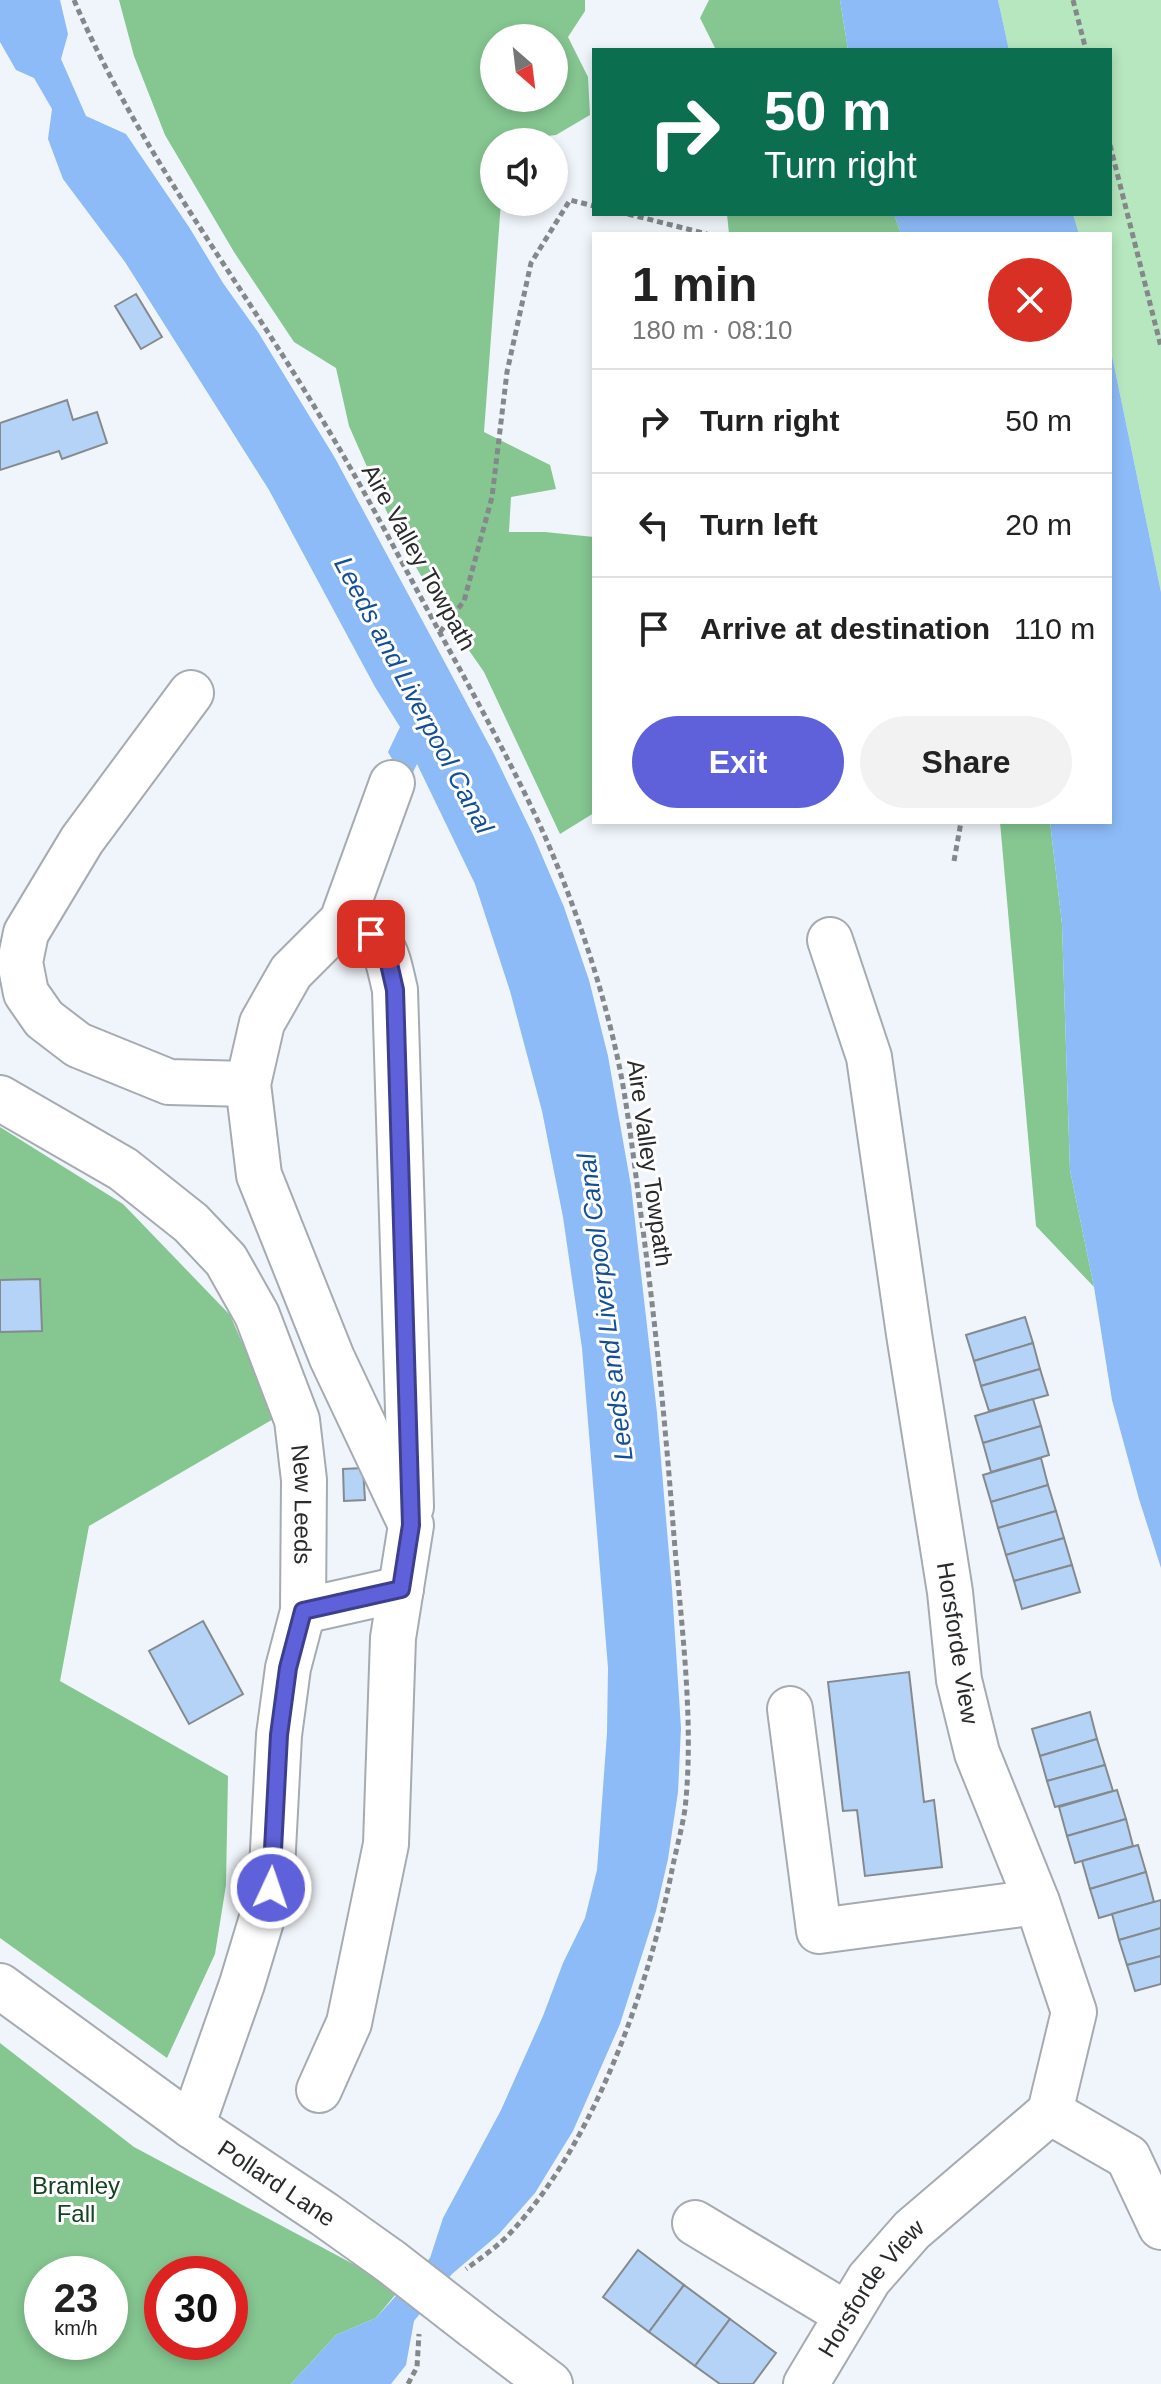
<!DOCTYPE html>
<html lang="en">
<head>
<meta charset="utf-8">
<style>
	body { margin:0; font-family:Helvetica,sans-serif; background:#f2f2f2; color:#222; height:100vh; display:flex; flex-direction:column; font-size:30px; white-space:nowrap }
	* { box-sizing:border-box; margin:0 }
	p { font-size:26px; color:#767676 }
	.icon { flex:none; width:44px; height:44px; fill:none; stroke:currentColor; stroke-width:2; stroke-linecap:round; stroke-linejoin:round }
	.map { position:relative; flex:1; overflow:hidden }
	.drawer { position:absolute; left:592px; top:232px; width:520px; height:592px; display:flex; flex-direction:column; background:#fff; border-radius:0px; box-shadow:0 4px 12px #0003 }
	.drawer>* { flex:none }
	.hud { position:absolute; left:592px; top:48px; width:520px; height:168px; border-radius:0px; box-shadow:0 4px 12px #0003; background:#0b6e4f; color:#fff; overflow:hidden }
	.needle { width:52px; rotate:152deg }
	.fabs { position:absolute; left:480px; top:24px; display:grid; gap:16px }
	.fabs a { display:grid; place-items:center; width:88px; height:88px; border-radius:50%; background:#fff; box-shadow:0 4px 12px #0003; font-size:40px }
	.speed { position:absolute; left:24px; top:2256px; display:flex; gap:16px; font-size:40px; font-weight:700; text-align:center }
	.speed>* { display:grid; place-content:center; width:104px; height:104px; border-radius:50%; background:#fff; box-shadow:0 4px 12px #0003; line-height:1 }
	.speed small { font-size:20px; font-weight:400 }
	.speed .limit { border:12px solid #d22; background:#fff; color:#111 }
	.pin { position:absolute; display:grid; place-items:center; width:68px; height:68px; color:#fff; margin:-34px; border-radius:16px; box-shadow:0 4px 12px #0006 }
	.me { position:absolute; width:88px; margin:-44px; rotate:3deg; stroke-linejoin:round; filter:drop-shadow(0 0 6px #0008) }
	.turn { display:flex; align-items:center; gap:28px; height:168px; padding:0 40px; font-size:36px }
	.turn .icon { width:104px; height:104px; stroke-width:2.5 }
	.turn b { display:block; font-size:56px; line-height:68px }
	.round { display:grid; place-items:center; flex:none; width:84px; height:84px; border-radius:42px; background:#f2f2f2 }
	.summary { display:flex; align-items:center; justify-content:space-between; height:136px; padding:0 40px }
	h1 { font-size:48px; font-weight:700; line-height:60px }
	.button { display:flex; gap:16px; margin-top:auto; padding:16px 40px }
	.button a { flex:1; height:92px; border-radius:48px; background:#5e61d9; color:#fff; font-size:32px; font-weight:700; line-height:92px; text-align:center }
	.button a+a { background:#f2f2f2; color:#222 }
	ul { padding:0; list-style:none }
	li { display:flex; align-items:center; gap:24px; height:104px; padding:0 40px; border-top:2px solid #e0e0e0 }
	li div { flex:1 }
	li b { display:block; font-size:30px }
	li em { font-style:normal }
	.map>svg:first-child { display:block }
	.green { fill:#b7e7be }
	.forest { fill:#85c691; fill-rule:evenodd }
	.water { fill:#8dbbf8 }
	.building { fill:#b5d3f7; stroke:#858a8f; stroke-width:2 }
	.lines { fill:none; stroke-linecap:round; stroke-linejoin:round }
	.minor-casing { stroke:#a6abb1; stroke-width:48 }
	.path { stroke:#84888b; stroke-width:5; stroke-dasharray:6 4; stroke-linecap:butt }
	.minor { stroke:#fff; stroke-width:44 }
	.minor-bridge-casing { stroke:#a6abb1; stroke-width:48; stroke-linecap:butt }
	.minor-bridge { stroke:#fff; stroke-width:44 }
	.route-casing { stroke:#3d3f8d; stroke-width:20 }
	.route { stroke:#5e61d9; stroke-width:14 }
	.labels { text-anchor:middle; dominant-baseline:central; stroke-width:6; stroke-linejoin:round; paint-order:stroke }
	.street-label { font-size:24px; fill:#282a2c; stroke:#fff }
	.park-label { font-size:24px; fill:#144320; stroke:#fff }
	.water-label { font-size:26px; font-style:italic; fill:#134f96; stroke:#fff }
</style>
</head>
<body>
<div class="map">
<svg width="1161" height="2384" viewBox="0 0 1161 2384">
	<rect width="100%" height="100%" fill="#f0f5fb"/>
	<polygon class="green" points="998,0 1161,0 1161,592 1110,346 1110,234 1079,234 1073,214 1110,214 1110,50 1009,50"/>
	<g class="forest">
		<path d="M119,0H585V11L568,37L588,77L590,115L556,135L494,142V202H501L484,432L550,465L556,489L511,497L509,532H545L594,537V813L560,834L484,672L443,613L397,535L349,426L336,368L294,342L234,252L165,135L134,56ZM554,38V98H494V38Z"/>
		<polygon points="709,0 840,0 848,50 716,50 700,18"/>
		<polygon points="727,214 894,214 901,234 729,234"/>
		<polygon points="1000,822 1050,822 1062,924 1070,1170 1094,1287 1036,1226"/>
		<polygon points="0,1127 123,1204 230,1315 275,1418 89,1526 60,1681 228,1776 226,1885 215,1954 167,2058 0,1938"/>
		<path d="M0,2043L134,2147L400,2289L376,2318L336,2335L291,2384H0ZM42,2274H110V2342H42ZM162,2274H230V2342H162Z"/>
	</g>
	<g class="water">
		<polygon points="0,0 60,0 68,34 61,59 86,116 126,134 189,227 223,283 258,332 335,458 494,754 534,837 564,907 589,980 608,1056 631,1186 657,1413 672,1589 681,1728 678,1792 668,1859 656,1911 620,2024 573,2131 535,2193 499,2234 452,2274 414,2321 406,2365 391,2384 291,2384 336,2335 376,2318 430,2258 443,2218 501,2110 543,2016 563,1963 585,1918 597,1870 607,1733 608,1668 582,1348 563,1217 542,1111 510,991 475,884 417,764 407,785 388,752 400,727 375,687 269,490 125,262 63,179 48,139 52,109 34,78 16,70 0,42"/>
		<polygon points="840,0 998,0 1009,50 848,50"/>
		<polygon points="894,214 1073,214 1079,234 901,234"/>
		<polygon points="1110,346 1161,592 1161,1568 1139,1499 1112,1400 1094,1287 1070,1170 1062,924 1050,822 1110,822"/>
	</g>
	<g class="building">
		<polygon points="136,294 162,337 141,349 115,306"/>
		<polygon points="67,400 73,420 97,412 107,443 62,459 59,451 0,470 0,423"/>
		<polygon points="40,1279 42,1331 0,1332 0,1280"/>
		<polygon points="1025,1317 1033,1343 974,1361 966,1335"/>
		<polygon points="1033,1343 1040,1369 981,1386 974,1361"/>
		<polygon points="1040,1369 1048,1395 989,1411 981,1386"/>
		<polygon points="1033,1399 1041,1426 983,1443 975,1416"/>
		<polygon points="1041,1426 1049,1455 991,1472 983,1443"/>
		<polygon points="1041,1458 1048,1485 991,1502 983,1475"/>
		<polygon points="363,1468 365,1500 344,1501 343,1469"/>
		<polygon points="1048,1485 1056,1511 998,1528 991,1502"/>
		<polygon points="1056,1511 1064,1538 1006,1555 998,1528"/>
		<polygon points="1064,1538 1072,1565 1014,1581 1006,1555"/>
		<polygon points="1072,1565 1080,1592 1022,1609 1014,1581"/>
		<polygon points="203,1621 243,1694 189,1724 149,1651"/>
		<polygon points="909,1672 924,1802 934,1800 942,1867 865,1876 857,1810 843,1811 828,1682"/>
		<polygon points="1090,1712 1097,1739 1040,1756 1032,1729"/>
		<polygon points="1097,1739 1105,1765 1047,1781 1040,1756"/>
		<polygon points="1105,1765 1113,1791 1055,1807 1047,1781"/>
		<polygon points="1117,1790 1126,1819 1067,1836 1059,1807"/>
		<polygon points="1126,1819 1133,1846 1075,1863 1067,1836"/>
		<polygon points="1138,1845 1146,1872 1090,1889 1082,1861"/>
		<polygon points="1146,1872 1154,1902 1099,1918 1090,1889"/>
		<polygon points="1161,1900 1161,1928 1119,1940 1112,1914"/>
		<polygon points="1161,1928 1161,1956 1127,1965 1119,1940"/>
		<polygon points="1161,1956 1161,1984 1135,1991 1127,1965"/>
		<polygon points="638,2250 684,2285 649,2332 603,2297"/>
		<polygon points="684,2285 730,2319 695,2366 649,2332"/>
		<polygon points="730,2319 776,2353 753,2384 720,2384 695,2366"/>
	</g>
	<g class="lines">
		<g class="minor-casing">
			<g id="minor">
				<polyline points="191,693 82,840 26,933 20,962 26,993 44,1019 78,1045 169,1082 248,1084"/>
				<path d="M342,921C385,939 385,946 395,990L411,1507"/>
				<path id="s1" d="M0,1098L123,1169L191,1223L226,1260L257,1315L297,1420L304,1480L303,1611L288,1668L279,1735L271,1888L242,1984L192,2126"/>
				<polyline points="303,1611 401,1589"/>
				<polyline points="790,1709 819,1931 1037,1902"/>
				<path id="s2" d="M0,1986L192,2126L324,2214L390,2261"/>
				<polyline points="319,2090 349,2023 386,1844 393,1638 411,1525 332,1358 259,1175 248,1084 262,1023 291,972 342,921 392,783"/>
				<polyline points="1050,2112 1128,2157 1161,2227"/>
				<polyline points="695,2223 846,2314"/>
				<polyline points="475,2327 550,2384"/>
				<path id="s3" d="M806,2384L869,2279L912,2230L1050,2112L1074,2012L1037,1902L977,1753L959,1680L950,1592L909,1334L869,1057L830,940"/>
			</g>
		</g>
		<g class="path">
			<path d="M74,0C137,148 238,278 320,416C363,487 401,561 440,633C474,695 508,757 538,821C574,900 606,995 622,1080C630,1125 635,1170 641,1215C655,1318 665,1421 673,1524C680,1616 695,1718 685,1809C682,1829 676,1850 672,1870C649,1986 595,2141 513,2230C500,2245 482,2257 466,2269"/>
			<polyline points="1073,0 1086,50"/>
			<polyline points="1110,145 1161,347"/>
			<polyline points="628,214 707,234"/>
			<polyline points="440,632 464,601 492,497 507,372 531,263 570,200 594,206"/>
			<polyline points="954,861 961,822"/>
			<polyline points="408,2384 417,2367 419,2334"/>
		</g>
		<use href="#minor" class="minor"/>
		<g class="minor-bridge-casing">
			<polyline id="minor-bridge" points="390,2261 475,2327"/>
		</g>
		<use href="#minor-bridge" class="minor-bridge"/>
	</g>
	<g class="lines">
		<g class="route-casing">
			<polyline id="route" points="271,1888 279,1735 288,1668 303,1611 401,1589 411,1525 395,990 387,955 371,934"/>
		</g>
		<use href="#route" class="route"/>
	</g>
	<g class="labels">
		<g class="street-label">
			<text transform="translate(419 557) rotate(61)">Aire Valley Towpath</text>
			<text transform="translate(650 1163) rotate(82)">Aire Valley Towpath</text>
			<text stroke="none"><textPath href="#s1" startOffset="540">New Leeds</textPath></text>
			<text transform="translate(958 1643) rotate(81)">Horsforde View</text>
			<text stroke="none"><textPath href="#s2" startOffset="340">Pollard Lane</textPath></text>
			<text stroke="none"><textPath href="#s3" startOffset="116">Horsforde View</textPath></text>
		</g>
		<g class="park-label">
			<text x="76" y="2185">Bramley<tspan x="76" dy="28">Fall</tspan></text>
		</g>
		<g class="water-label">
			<text transform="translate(414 695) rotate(62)">Leeds and Liverpool Canal</text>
			<text transform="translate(605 1307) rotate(-97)">Leeds and Liverpool Canal</text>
		</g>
	</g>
</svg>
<div class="fabs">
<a><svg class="needle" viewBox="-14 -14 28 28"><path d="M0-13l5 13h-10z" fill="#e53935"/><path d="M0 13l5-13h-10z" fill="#767676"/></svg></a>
<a><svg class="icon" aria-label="sound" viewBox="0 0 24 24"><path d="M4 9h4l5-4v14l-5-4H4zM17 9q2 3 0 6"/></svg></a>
</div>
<div class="speed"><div>23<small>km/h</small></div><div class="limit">30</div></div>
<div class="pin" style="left:371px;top:934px;background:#d93025"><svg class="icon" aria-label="arrive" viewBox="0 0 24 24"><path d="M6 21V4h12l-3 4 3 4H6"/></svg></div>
<svg class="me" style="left:271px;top:1888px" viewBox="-20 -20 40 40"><circle r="17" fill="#5e61d9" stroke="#fff" stroke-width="3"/><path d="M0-11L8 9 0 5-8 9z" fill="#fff"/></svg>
<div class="hud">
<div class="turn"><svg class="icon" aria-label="right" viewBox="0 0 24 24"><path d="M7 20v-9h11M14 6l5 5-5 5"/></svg><div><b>50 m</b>Turn right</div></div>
</div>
<section class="drawer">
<div class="summary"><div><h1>1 min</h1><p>180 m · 08:10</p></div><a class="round" style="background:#d93025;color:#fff"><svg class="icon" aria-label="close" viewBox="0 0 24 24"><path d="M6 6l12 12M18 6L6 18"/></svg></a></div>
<ul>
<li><svg class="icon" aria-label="right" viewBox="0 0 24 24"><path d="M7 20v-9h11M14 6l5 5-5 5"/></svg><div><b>Turn right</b></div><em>50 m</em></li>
<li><svg class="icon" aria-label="left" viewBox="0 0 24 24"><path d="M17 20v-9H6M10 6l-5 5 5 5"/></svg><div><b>Turn left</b></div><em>20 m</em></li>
<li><svg class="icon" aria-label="arrive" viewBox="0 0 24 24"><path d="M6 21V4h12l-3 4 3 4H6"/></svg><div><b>Arrive at destination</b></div><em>110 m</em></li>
</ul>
<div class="button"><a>Exit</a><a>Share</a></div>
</section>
</div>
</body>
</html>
